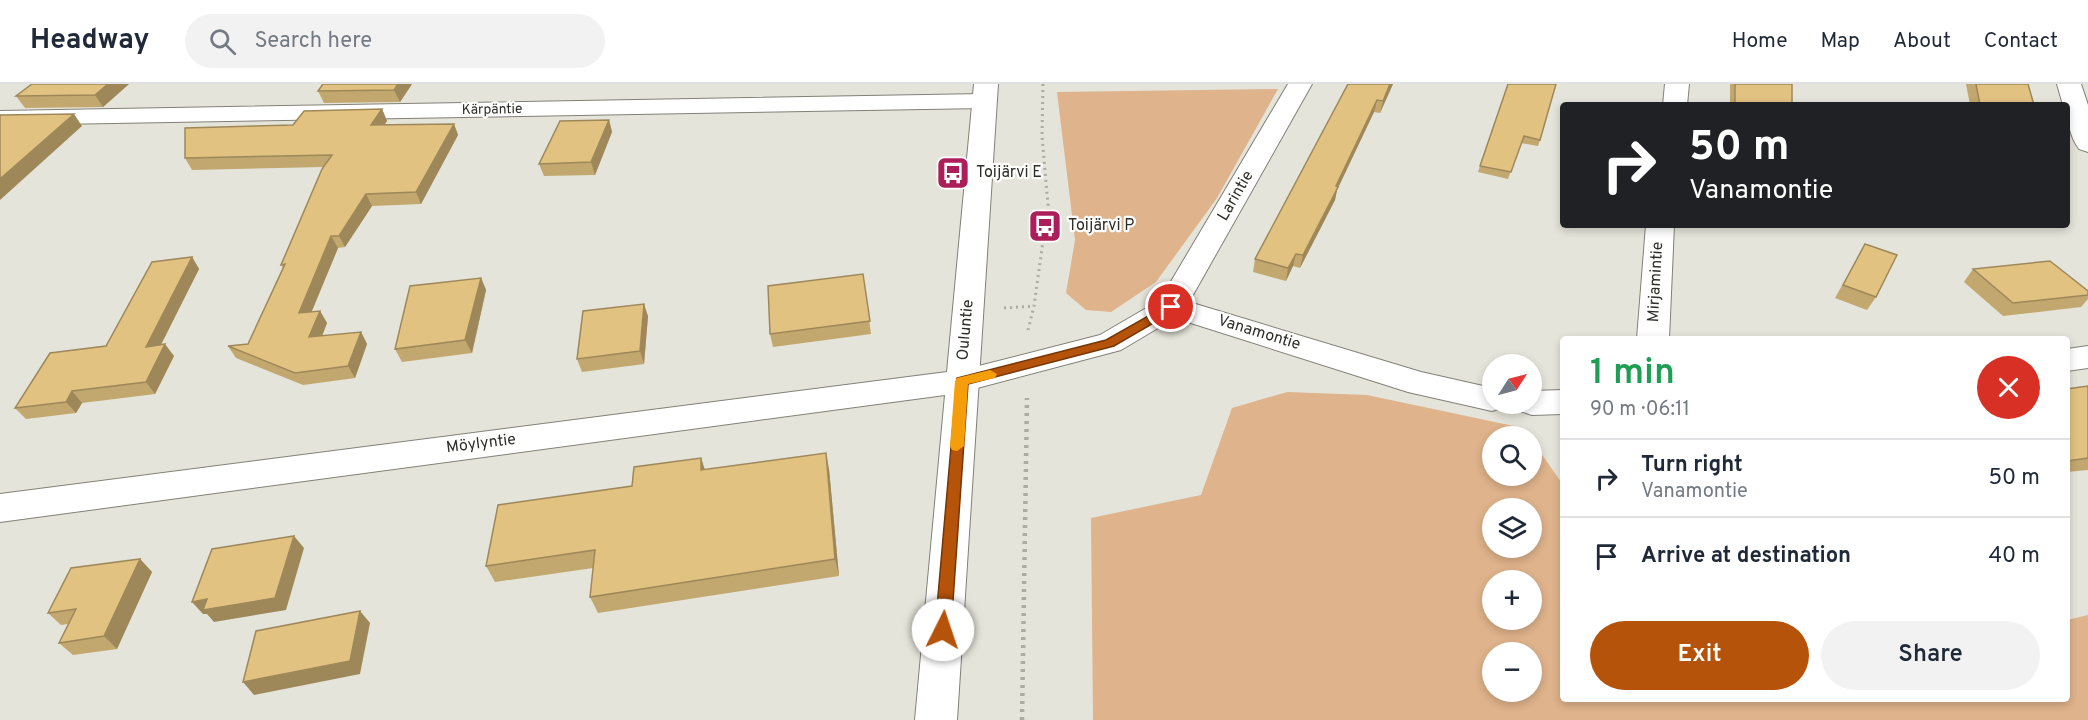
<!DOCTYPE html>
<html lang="en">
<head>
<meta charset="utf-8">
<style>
	body { margin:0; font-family:Overpass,sans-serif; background:#f2f2f3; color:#1f2937; height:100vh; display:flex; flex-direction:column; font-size:22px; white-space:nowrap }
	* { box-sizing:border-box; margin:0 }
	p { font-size:20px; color:#747a83 }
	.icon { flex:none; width:33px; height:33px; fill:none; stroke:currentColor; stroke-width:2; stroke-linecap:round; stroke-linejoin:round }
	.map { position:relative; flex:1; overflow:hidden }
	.details { position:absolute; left:1560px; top:252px; width:510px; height:366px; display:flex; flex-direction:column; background:#fff; border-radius:6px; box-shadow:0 3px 9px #0003 }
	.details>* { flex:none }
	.guide { position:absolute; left:1560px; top:18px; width:510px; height:126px; border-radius:6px; box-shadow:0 3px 9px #0003; background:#202124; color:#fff; overflow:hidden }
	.needle { width:39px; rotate:54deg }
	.controls { position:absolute; left:1482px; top:270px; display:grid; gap:12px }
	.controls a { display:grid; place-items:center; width:60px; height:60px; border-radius:50%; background:#fff; box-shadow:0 3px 9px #0003; font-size:30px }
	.pin { position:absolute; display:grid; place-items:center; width:51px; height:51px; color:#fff; margin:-26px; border:3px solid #fff; border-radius:50%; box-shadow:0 2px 6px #0007 }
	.me { position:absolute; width:66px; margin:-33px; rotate:4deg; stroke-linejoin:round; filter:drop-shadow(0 0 4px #0008) }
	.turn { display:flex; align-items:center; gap:21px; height:126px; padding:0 30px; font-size:27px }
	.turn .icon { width:78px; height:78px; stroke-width:2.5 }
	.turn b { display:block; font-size:42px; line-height:51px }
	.round { display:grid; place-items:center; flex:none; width:63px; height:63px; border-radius:32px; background:#f2f2f3 }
	.summary { display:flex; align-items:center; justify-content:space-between; height:102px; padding:0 30px }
	h1 { font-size:36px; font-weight:600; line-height:45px; color:#1e9e55 }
	.button { display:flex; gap:12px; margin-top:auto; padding:12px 30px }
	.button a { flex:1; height:69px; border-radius:36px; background:#b45309; color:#fff; font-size:24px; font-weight:600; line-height:69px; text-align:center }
	.button a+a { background:#f2f2f3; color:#1f2937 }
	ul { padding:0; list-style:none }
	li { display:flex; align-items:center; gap:18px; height:78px; padding:0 30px; border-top:2px solid #e0e1e3 }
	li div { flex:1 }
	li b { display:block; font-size:22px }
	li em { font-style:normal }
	header { display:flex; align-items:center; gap:36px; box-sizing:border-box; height:84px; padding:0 30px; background:#fff; border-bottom:2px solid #e0e1e3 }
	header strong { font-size:28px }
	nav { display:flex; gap:33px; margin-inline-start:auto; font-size:21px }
	.search { width:420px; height:54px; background:#f2f2f3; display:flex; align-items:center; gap:15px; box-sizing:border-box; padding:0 21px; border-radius:33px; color:#747a83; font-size:22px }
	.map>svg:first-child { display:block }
	.green { fill:#dfb38b; fill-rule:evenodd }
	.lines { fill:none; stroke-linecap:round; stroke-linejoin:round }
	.street-casing { stroke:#818178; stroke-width:2 }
	.secondary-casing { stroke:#818178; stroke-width:2 }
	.path-far1 { stroke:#acaca4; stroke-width:3; stroke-dasharray:2 4; stroke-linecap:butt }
	.path { stroke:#acaca4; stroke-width:4.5; stroke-dasharray:3 5; stroke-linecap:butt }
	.street { fill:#fff; fill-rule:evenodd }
	.secondary { fill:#fff; fill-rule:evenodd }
	.wall { fill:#c2a76e }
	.shaded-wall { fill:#9e885a }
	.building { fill:#e2c280; stroke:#9e885a; stroke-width:1.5 }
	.route { fill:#b45309; stroke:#753606; stroke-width:1.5 }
	.slow { fill:#f59e0b }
	.labels { text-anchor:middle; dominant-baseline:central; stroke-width:4.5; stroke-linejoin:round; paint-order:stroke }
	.far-street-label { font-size:14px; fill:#2d2d29; stroke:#fffffe }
	.poi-label { font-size:16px; fill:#2d2d29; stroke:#fffffe; text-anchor:start }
	.street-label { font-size:16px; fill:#2d2d29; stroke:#fffffe }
</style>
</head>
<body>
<header>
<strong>Headway</strong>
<div class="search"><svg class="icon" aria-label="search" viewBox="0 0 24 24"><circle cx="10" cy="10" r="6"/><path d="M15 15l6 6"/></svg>Search here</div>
<nav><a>Home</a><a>Map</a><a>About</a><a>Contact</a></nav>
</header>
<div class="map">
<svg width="2088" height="636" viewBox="0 0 2088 636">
	<rect width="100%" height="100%" fill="#e4e4da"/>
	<g class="green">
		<polygon points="1278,5 1217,114 1156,198 1111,228 1086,226 1066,209 1075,156 1057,8"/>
		<path d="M1287,308L1367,311L1523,344L1529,352H1492V392H1532V356L1563,401V615H1714L1716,618L1730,615H2067V536L2088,531V636H1093L1091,434L1201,411L1232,324ZM1492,424H1532V464H1492ZM1492,496H1532V536H1492ZM1492,568H1532V608H1492Z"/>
	</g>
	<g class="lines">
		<g class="street-casing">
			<g id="street">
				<polygon points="1288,0 1312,0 1189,218 1421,288 1492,304 1492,320 1506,320 1504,323 1492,327 1408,308 1175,234 1121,266 962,308 951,305 946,297 951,289 1100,251 1160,216"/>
				<polygon points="1665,0 1689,0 1687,21 1663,21"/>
				<path d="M2057,0H2081L2088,21V68L2079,65C2070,53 2067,36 2067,21H2063Z"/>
				<polygon points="984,10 993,12 996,17 993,22 984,24 0,41 0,27"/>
				<polygon points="1646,141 1674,141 1669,255 1637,255"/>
				<polygon points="2088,262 2088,284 2067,287 2067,265"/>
				<polygon points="1563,306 1563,330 1532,331 1520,327 1516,320 1532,320 1532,307"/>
			</g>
		</g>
		<g class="secondary-casing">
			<polygon id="secondary" points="974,0 998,0 957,636 915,636 945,311 0,438 0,410 947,288"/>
		</g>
		<g class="path-far1">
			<polyline points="1004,224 1034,222"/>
			<polyline points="1028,246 1034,222 1048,121 1042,52 1043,0"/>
		</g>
		<polyline class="path" points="1022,636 1027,314"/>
		<use href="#street" class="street"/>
		<use href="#secondary" class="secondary"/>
	</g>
	<g class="wall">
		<polygon points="129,0 103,23 25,24 16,12"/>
		<polygon points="412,0 400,18 324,19 318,7"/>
		<polygon points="1348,0 1393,0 1380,29 1374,28 1337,106 1335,116 1300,184 1293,182 1286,197 1253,188 1255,175"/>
		<polygon points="1508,0 1540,56 1538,62 1521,59 1508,95 1478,88"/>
		<rect x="1730" y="0" width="62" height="21"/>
		<polygon points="1966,0 2028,0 2034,21 1970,21"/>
		<polygon points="382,25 387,37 384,40 454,40 458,51 421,120 372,122 345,163 338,164 312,227 320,227 327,239 322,252 361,248 367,260 355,294 303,301 236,274 228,262 248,260 283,184 281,181 323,83 192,86 185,74"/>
		<polygon points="609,36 612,48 595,91 544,92 539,80"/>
		<polygon points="1865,160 1876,213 1867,226 1835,214"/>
		<polygon points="192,173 199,185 161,261 174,272 155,310 82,319 76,329 26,335 15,324 106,262"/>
		<polygon points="1973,185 2088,207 2088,215 2081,223 2003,232 1964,198"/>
		<polygon points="863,190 871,250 773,263 770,250"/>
		<polygon points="481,194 486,206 472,269 402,278 395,265"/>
		<polygon points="648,232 644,280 582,288 577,275"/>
		<polygon points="2088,302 2088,386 2067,388 2067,305"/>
		<polygon points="701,374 705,386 829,385 839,492 598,529 590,513 593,484 495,498 486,482 632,402"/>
		<polygon points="140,475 152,488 117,565 73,571 59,559 68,540 61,541 48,529"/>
	</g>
	<g class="shaded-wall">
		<polygon points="108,0 129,0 103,23 95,11"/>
		<polygon points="398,0 412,0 400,18 394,6"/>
		<polygon points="1390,0 1393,0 1380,29 1383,17"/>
		<polygon points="1377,16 1374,28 1337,106 1335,116 1300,184 1303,171"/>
		<polygon points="382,25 387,37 377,52 371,41"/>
		<polygon points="74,30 82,42 0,116 0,95"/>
		<polygon points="609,36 612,48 595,91 591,78"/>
		<polygon points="454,40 458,51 421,120 416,108"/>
		<polygon points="366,110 372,122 345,163 339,152"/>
		<polygon points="331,152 338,164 306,241 299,229"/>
		<polygon points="1296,170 1293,182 1286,197 1288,184"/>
		<polygon points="192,173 199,185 154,274 146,263"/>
		<polygon points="481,194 486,206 472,269 465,256"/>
		<polygon points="644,220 648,232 644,280 640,267"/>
		<polygon points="320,227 327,239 317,265 309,253"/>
		<polygon points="361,248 367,260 355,294 348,282"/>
		<polygon points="165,260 174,272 155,310 146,298"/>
		<polygon points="72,307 82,319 76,329 66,318"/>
		<polygon points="826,369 829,385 839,492 835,475"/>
		<polygon points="701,374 706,390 701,386"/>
		<polygon points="294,452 304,464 286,526 214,538 207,530 203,530 192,518 207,515"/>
		<polygon points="140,475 152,488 117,565 104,552"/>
		<polygon points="360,527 370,539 360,590 254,611 243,598"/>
	</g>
	<g class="building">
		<polygon points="32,0 108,0 95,11 16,12"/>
		<polygon points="323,0 398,0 394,6 318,7"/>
		<polygon points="1348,0 1390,0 1383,17 1377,16 1336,102 1338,103 1303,171 1296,170 1288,184 1255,175"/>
		<polygon points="1508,0 1556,0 1540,56 1524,52 1511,88 1480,82"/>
		<rect x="1735" y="0" width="57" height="21"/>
		<polygon points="1976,0 2028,0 2034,21 1980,21"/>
		<polygon points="382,25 371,41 454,40 416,108 366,110 339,152 331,152 299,229 320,227 309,253 361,248 348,282 295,289 228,262 248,260 285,180 281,181 322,85 332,71 185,74 185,44 293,41 304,27"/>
		<polygon points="74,30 0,95 0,31"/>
		<polygon points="609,36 591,78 539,80 560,37"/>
		<polygon points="1865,160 1897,171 1876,213 1843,201"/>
		<polygon points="192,173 146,263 165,260 146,298 72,307 66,318 15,324 50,269 106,262 152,178"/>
		<polygon points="2050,177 2088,207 2088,211 2013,219 1973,185"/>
		<polygon points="863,190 870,237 770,250 768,202"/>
		<polygon points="481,194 465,256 395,265 410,202"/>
		<polygon points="644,220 640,267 577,275 583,227"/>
		<polygon points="2088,302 2088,374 2067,377 2067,305"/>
		<polygon points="826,369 835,475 590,513 595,466 486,482 498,421 632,402 634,383 701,374 701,386"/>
		<polygon points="294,452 275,514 203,526 207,515 192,518 212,465"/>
		<polygon points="140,475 104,552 59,559 76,525 48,529 71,484"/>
		<polygon points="360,527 350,577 243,598 256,547"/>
	</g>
	<polygon class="route" points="1171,219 1178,223 1176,226 1114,262 968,300 951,546 949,550 943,552 937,550 935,546 957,294 1106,256"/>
	<polygon class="slow" points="990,286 997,290 995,294 968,300 964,362 957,367 952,366 950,362 955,297 957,294"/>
	<defs>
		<g id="bus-square" transform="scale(1.725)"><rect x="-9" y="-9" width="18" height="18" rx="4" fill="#ac1e5a" stroke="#fffffe"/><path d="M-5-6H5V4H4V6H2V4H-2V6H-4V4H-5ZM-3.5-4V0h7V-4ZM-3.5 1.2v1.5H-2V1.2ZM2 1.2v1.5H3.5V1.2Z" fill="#fff"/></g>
	</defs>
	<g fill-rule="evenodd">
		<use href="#bus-square" x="953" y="89"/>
		<use href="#bus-square" x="1045" y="142"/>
	</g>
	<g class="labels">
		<g class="far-street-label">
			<text transform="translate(492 26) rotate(-1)">Kärpäntie</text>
		</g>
		<g class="poi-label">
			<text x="976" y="89">Toijärvi E</text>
			<text x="1068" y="142">Toijärvi P</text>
		</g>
		<g class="street-label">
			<text transform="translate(1236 112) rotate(-60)">Larintie</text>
			<text transform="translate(1656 198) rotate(-87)">Mirjamintie</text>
			<text transform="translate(966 246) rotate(-85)">Ouluntie</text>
			<text transform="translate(1259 249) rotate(17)">Vanamontie</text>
			<text transform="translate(481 360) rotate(-7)">Möylyntie</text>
		</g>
	</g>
</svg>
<div class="controls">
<a><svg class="needle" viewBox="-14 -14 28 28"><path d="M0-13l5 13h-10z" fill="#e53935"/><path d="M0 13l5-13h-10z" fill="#747a83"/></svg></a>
<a><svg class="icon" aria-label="search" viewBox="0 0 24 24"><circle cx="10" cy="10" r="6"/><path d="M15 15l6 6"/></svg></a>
<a><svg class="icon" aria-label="layers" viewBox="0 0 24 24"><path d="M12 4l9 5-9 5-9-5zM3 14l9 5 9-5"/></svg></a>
<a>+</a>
<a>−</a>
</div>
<div class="pin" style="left:1171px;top:223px;background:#d93025"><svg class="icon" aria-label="arrive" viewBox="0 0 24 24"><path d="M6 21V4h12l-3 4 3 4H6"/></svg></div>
<svg class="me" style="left:943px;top:546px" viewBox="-20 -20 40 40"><circle r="19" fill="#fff"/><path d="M0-13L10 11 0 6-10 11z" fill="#b45309"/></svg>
<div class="guide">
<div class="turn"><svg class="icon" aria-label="right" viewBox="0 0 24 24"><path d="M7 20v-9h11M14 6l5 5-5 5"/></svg><div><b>50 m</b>Vanamontie</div></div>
</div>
<section class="details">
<div class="summary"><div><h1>1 min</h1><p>90 m · 06:11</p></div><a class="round" style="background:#d93025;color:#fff"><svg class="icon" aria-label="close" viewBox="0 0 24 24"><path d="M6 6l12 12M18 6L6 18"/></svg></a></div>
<ul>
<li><svg class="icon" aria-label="right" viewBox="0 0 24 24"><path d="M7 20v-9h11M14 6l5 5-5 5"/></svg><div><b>Turn right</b><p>Vanamontie</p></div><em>50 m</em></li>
<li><svg class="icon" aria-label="arrive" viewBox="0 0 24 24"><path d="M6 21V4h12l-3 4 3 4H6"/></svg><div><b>Arrive at destination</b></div><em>40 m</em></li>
</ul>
<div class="button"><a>Exit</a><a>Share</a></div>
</section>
</div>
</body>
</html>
